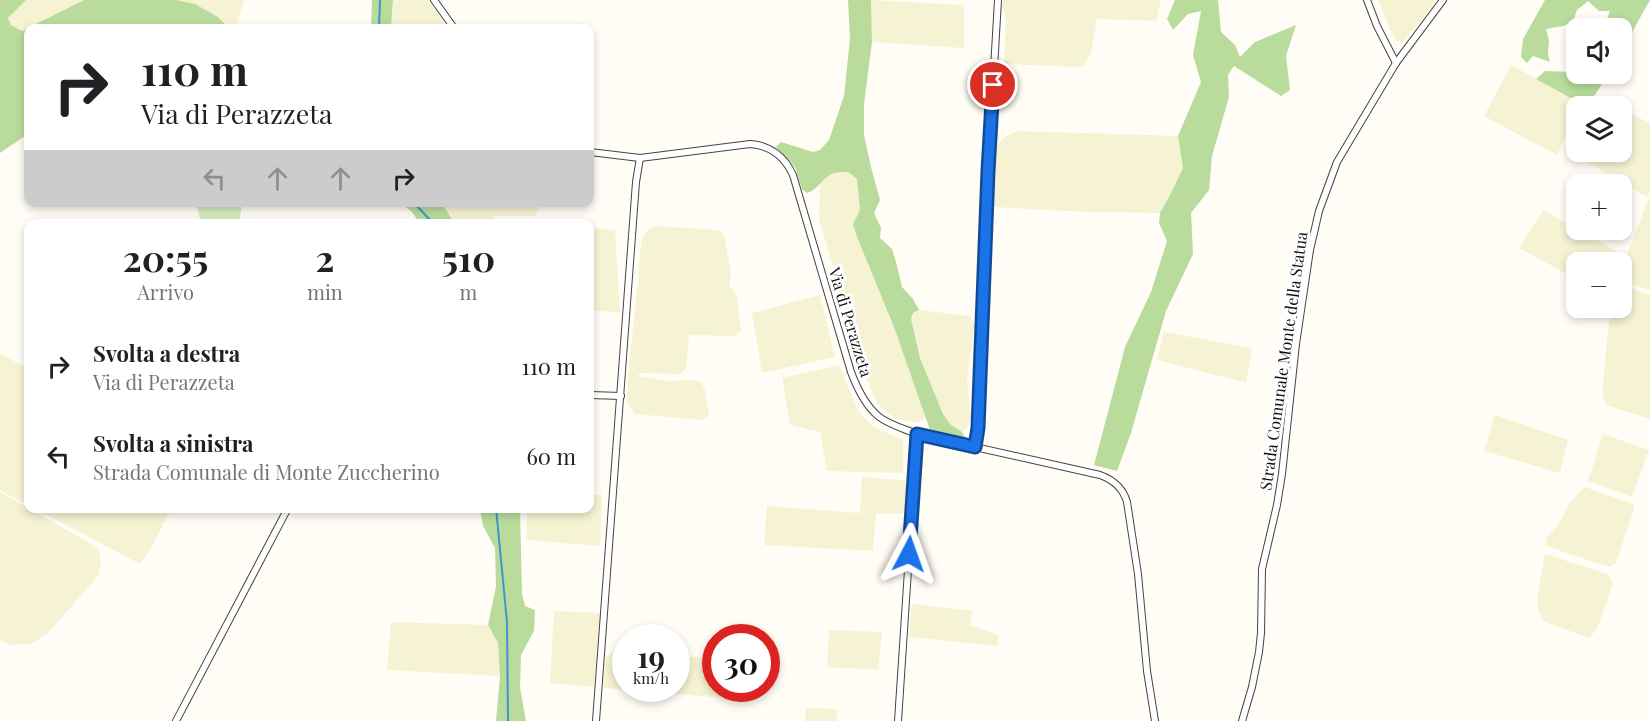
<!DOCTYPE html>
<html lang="it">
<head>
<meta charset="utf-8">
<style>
	body { margin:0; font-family:"Playfair Display",serif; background:#f6f6f6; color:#202124; height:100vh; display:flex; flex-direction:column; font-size:22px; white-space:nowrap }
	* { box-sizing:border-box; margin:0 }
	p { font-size:20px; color:#757577 }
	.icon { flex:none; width:33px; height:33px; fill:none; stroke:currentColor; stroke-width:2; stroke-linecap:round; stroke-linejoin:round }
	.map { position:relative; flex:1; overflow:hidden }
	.sheet { position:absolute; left:24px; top:219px; width:570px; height:294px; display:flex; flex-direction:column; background:#fff; border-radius:12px; box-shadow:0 3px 9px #0003 }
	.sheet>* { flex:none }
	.top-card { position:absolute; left:24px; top:24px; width:570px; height:183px; border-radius:12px; box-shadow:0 3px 9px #0003; background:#fff; color:#202124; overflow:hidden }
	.buttons { position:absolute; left:1566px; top:18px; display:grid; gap:12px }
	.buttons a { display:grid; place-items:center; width:66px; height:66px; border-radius:12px; background:#fff; box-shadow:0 3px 9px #0003; font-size:30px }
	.speed { position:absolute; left:612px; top:624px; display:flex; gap:12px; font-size:30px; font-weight:700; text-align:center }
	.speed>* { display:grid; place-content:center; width:78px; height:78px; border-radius:50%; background:#fff; box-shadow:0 3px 9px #0003; line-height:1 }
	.speed small { font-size:15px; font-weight:400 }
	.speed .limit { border:9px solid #d22; background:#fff; color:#111 }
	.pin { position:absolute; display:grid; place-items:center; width:51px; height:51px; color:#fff; margin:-26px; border:3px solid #fff; border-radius:50%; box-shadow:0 2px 6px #0007 }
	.me { position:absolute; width:66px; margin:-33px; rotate:4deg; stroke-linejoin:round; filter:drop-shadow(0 0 4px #0008) }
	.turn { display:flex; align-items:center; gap:21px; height:126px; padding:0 18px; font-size:27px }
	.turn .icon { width:78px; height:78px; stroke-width:2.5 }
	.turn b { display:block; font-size:42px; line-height:51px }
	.lanes { display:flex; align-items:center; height:57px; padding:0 18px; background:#0003; justify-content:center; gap:30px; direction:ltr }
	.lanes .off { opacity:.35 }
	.eta { display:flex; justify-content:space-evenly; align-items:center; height:102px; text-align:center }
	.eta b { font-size:36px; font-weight:700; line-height:42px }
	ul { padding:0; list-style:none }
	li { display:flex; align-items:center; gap:18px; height:90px; padding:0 18px }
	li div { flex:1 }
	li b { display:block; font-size:22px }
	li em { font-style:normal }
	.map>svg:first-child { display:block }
	.farmland { fill:#f6f3d4 }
	.green { fill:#d5ebbd }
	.forest { fill:#b9dc9c }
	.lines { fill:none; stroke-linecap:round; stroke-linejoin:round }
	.stream { stroke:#3f96cf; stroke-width:2 }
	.minor-casing { stroke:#444; stroke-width:8 }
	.minor { stroke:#fff; stroke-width:6 }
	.route-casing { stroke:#114b97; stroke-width:15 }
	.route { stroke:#1a73e8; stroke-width:10 }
	.labels { text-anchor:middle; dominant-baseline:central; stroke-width:6; stroke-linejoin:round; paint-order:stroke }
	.street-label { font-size:16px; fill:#111; stroke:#fff }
</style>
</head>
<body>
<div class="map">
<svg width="1650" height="721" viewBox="0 0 1650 721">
	<rect width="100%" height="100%" fill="#fffdf5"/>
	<g class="farmland">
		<polygon points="26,0 84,0 22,31 11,25 8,18"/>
		<polygon points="176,0 244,0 237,23 232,24 225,23 218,17"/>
		<polygon points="393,0 427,0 441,17 446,28 391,28"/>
		<polygon points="871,0 964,5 964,48 872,42"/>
		<polygon points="1003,0 1161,0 1156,21 1097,19 1091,53 1083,67 1004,64 1006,16 1002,7"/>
		<polygon points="1378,0 1435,0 1429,10 1405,40 1399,42 1395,40"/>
		<polygon points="1511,65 1580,103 1578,106 1576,106 1576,111 1557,155 1484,116"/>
		<polygon points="1622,110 1650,123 1650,190 1647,197 1574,154 1576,150 1576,152 1622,152"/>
		<polygon points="1017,131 1178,136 1183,168 1170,195 1160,213 1087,212 992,207 993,172 998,144 1005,137"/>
		<polygon points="848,172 857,179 860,210 853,224 857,237 894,327 926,417 918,423 895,419 878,404 866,378 819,219 820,183 832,174"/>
		<polygon points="1650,195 1650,290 1623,281 1622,268"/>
		<polygon points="442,203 539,203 536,216 495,216 493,224 454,223"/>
		<polygon points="1543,210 1620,253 1614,262 1576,262 1576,279 1519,248"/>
		<polygon points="656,226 718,230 724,235 731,272 729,285 737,297 741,330 735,336 689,335 686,369 679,374 640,373 638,376 668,381 696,380 702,384 705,390 709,415 702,420 635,414 630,408 627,402 629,363 638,282 640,254 642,239 648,230"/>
		<polygon points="590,228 615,230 620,313 590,310"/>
		<polygon points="1629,288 1650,295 1650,419 1606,405 1602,395 1608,330 1612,308 1622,308 1622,296"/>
		<polygon points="820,295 835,357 762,373 752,313"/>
		<polygon points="919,310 969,316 975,324 967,377 971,418 967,428 962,432 951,425 943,414 920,358 911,319 913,313"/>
		<polygon points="1164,332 1252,348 1246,383 1157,360"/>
		<polygon points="0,353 28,369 28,505 0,490"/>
		<polygon points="839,365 858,411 865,419 876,428 903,440 903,473 827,471 820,432 790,425 782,378"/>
		<polygon points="1495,415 1568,440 1560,473 1484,451"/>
		<polygon points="1603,434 1649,450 1632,497 1588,481"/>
		<polygon points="862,477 910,481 908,513 876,514 873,551 764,545 767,506 860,513"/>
		<polygon points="1585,487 1633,504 1634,509 1616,563 1609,567 1546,546 1546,539 1560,522 1570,502"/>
		<polygon points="0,492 88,542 99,551 101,564 98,576 48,633 31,644 9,645 0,639"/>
		<polygon points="590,494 602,495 600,546 526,540 527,509 590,508"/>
		<polygon points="36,509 171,509 149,552 140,564"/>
		<polygon points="1545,554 1607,574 1613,583 1597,629 1589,638 1545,622 1539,613 1537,599"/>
		<polygon points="912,604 972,611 970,625 998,635 998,646 909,637"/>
		<polygon points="554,611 600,613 594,687 550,683"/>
		<polygon points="391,622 488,625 498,643 500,676 387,670"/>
		<polygon points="829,630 882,632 878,670 827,667"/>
		<polygon points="616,651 625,652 626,688 676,688 677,656 715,659 716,688 742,689 741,692 737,699 605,688 602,684 607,656"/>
		<polygon points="806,708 837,709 837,721 805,721"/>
	</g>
	<polygon class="green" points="196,203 242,203 239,223 201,223"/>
	<g class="forest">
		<polygon points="0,0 26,0 8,18 11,25 22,31 84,0 176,0 195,4 218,17 229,28 28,28 28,134 0,153"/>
		<polygon points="372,0 393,0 391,28 371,28"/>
		<path d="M848,0H871L872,42L864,104V135L871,167L880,200L874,213L881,228L880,238L892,249L896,262L902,287L913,299L919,310L913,313L911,319L920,358L943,414L951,425L962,432L965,437L962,440L931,433L894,327L857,237L853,224L860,210L857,179L848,172C844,172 837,172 832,174C822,178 817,191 807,193L802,189L795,167L776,147L781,142L813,152L820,150L829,140L844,96L850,38Z"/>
		<polygon points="1175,0 1218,0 1221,32 1235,45 1240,57 1255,42 1296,25 1286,56 1290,90 1281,96 1234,66 1228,75 1229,97 1212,156 1209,190 1191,213 1193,254 1166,311 1131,433 1117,471 1094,465 1125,347 1151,292 1167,241 1159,223 1160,213 1170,195 1183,168 1178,136 1201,82 1193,55 1201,11 1188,14 1173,30 1167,19"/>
		<polygon points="1545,0 1650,0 1622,50 1622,28 1589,28 1588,27 1606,21 1610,11 1599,11 1588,1 1577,10 1573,22 1563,26 1546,29 1549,41 1548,55 1550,62 1533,56 1527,63 1521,57 1523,39"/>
		<polygon points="1576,63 1576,74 1608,74 1595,95 1580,103 1536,79 1545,71 1571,72"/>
		<polygon points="400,203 442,203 454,223 420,223 411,211"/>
		<polygon points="480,509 520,509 522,594 525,606 535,610 534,631 521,655 520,688 526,721 496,721 500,676 498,643 488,625 496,586 495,548 483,526"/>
	</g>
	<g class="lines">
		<g class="stream">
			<polyline points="379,28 380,0"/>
			<polyline points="413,202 434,224"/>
			<polyline points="496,508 507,622 508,721"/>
		</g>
		<g class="minor-casing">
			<g id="minor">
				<polyline points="434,0 454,28"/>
				<polyline points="1367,0 1377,26 1396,63"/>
				<path d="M590,152L640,158L750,144C770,145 785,157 793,175L851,372C857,388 865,405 878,416C889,425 905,429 917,434L1100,475C1114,480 1123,488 1127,502L1138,574L1147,671L1155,721"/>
				<polyline points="590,395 621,396"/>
				<polyline points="975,447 978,427 988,171 998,0"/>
				<polyline points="176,721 288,508"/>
				<polyline points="596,721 636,182 640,158"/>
				<polyline points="898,721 917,434"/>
				<polyline points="1242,721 1252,687 1259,652 1261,633 1262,569 1277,505 1282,474 1296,344 1310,250 1319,211 1337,162 1396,63 1443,0"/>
			</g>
		</g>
		<use href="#minor" class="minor"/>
	</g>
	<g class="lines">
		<g class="route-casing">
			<polyline id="route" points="909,554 917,434 975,447 978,428 988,171 993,85"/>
		</g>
		<use href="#route" class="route"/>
	</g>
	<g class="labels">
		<g class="street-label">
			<text transform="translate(851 322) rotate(73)">Via di Perazzeta</text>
			<text transform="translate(1283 361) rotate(-82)">Strada Comunale Monte della Statua</text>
		</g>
	</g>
</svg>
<div class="buttons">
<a><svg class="icon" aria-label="sound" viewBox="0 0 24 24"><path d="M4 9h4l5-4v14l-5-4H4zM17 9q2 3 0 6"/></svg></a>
<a><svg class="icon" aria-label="layers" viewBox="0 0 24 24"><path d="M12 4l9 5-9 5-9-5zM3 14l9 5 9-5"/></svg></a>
<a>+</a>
<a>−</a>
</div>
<div class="speed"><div>19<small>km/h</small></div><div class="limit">30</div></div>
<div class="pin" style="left:993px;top:85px;background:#d93025"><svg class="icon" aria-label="arrive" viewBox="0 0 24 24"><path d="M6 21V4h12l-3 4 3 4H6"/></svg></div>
<svg class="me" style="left:909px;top:554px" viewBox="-20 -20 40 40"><path d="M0-17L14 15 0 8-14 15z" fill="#1a73e8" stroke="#fff" stroke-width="4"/></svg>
<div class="top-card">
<div class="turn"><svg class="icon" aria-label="right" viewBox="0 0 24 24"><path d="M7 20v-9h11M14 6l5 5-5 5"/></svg><div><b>110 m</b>Via di Perazzeta</div></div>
<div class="lanes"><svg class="icon off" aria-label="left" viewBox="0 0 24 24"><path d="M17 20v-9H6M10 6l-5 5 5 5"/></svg><svg class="icon off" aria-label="ahead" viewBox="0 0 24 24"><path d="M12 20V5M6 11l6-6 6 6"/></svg><svg class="icon off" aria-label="ahead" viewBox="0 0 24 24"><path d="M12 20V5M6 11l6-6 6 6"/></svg><svg class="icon" aria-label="right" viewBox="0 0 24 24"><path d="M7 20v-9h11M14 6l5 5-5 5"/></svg></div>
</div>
<section class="sheet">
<div class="eta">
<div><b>20:55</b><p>Arrivo</p></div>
<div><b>2</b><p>min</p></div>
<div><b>510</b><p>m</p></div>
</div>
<ul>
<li><svg class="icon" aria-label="right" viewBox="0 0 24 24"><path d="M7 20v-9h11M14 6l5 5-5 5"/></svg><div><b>Svolta a destra</b><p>Via di Perazzeta</p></div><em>110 m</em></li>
<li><svg class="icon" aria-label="left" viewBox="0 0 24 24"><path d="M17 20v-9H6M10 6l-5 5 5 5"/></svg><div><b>Svolta a sinistra</b><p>Strada Comunale di Monte Zuccherino</p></div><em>60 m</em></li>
</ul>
</section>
</div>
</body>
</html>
